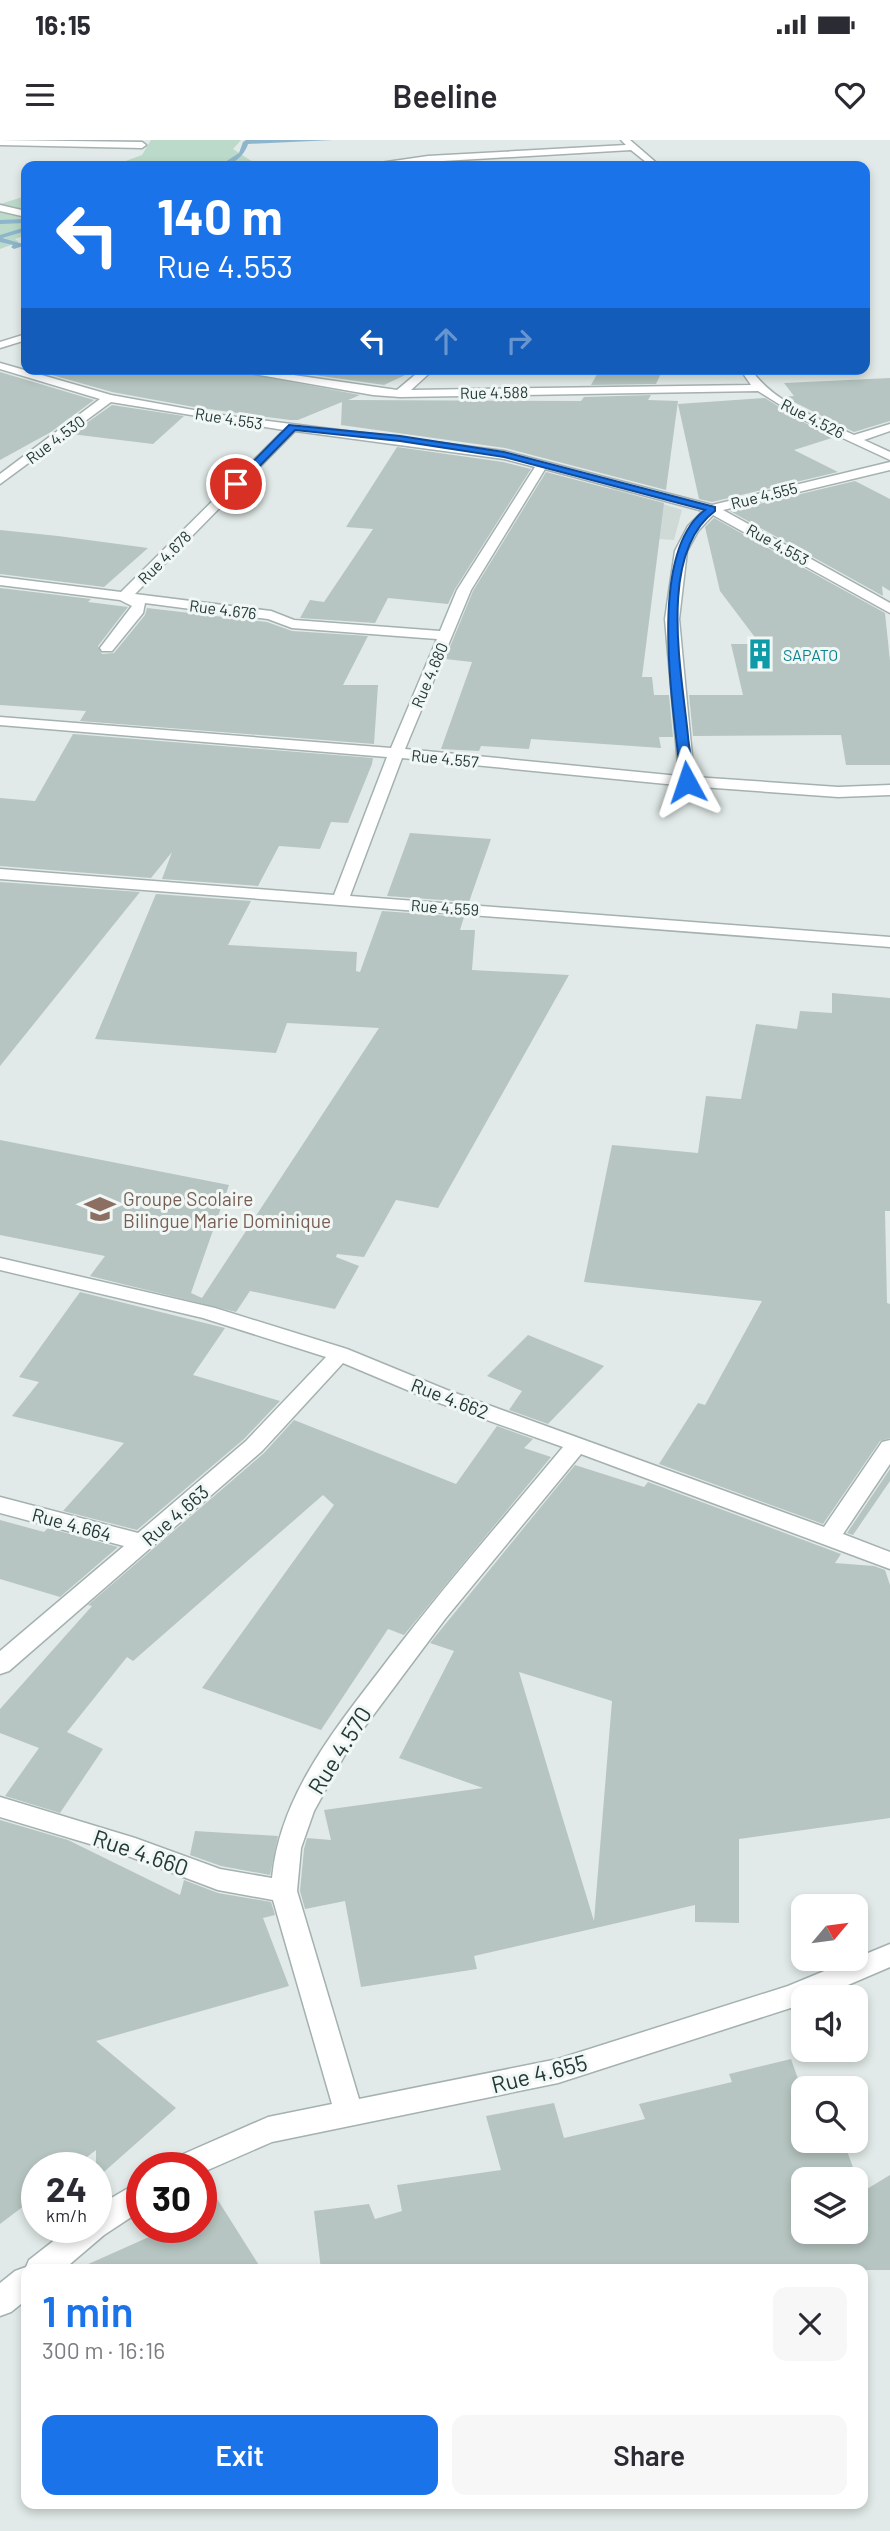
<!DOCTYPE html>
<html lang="en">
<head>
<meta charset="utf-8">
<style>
	body { margin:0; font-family:Barlow,sans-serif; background:#f7f7f7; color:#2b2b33; height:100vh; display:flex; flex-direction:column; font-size:26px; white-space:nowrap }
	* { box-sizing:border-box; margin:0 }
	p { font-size:23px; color:#7c7c81 }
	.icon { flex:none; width:38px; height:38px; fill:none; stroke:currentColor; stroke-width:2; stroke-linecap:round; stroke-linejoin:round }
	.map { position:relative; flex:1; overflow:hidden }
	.panel { position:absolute; left:21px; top:2124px; width:847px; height:245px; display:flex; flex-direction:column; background:#fff; border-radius:14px; box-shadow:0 4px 10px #0003 }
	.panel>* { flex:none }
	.guide { position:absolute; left:21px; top:21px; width:849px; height:214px; border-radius:14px; box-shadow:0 4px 10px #0003; background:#1a73e8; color:#fff; overflow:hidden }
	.needle { width:46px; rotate:61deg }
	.tools { position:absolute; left:791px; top:1754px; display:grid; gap:14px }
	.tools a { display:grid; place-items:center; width:77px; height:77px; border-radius:14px; background:#fff; box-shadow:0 4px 10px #0003; font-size:35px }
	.speed { position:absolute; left:21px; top:2012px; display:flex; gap:14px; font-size:35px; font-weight:700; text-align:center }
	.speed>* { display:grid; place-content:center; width:91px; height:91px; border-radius:50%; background:#fff; box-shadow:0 4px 10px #0003; line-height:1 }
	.speed small { font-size:18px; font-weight:400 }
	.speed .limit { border:10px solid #d22; background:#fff; color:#111 }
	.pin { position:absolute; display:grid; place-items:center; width:60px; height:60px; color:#fff; margin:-30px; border:4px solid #fff; border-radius:50%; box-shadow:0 2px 7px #0007 }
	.me { position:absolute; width:77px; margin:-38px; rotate:355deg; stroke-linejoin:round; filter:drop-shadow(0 0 5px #0008) }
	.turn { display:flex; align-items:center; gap:24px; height:147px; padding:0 21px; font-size:32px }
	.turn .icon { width:91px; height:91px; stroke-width:2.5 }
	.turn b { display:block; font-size:49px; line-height:60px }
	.lanes { display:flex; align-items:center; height:66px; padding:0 21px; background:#0003; justify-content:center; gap:35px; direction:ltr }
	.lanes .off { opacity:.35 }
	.round { display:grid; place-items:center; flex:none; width:74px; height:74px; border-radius:14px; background:#f7f7f7 }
	.overview { display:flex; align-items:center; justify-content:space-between; height:119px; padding:0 21px }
	h1 { font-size:42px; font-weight:600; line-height:52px; color:#1a73e8 }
	.button { display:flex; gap:14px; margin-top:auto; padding:14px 21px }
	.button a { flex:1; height:80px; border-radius:14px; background:#1a73e8; color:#fff; font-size:28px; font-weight:600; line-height:80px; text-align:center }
	.button a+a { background:#f7f7f7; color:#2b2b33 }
	.status { display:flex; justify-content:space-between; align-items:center; height:49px; padding:0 35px; background:#fff; direction:ltr }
	.status svg { height:19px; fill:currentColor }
	header { display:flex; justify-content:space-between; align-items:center; height:91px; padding:0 21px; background:#fff; font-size:32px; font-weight:600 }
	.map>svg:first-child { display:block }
	.built { fill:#cfdad7 }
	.green { fill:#bbdaca }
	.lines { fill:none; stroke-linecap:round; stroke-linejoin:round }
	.stream { fill:#8db5cb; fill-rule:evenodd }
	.building { fill:#b6c5c1; fill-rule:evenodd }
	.minor-casing { stroke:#a4b1b0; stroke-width:3 }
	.minor { fill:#fff; fill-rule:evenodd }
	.route { fill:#1a73e8; stroke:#114b97; stroke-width:2 }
	.labels { text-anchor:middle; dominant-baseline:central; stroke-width:6; stroke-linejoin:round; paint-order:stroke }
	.far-street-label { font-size:16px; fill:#233938; stroke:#f1f7f5 }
	.far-culture-label { font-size:16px; fill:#0d838f; stroke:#f1f7f5; text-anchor:start }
	.education-label { font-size:19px; fill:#785e54; stroke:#f1f7f5; text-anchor:start }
	.street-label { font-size:19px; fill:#233938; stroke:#f1f7f5 }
	.near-street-label { font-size:23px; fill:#233938; stroke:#f1f7f5 }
</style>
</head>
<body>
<div class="status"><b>16:15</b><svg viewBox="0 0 49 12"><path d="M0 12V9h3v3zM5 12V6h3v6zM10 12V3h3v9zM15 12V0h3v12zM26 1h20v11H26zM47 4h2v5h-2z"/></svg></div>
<header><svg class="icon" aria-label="menu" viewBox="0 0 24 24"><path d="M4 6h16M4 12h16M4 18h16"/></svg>Beeline<svg class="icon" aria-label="heart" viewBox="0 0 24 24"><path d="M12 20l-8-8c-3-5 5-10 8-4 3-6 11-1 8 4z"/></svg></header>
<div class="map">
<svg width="890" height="2391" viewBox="0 0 890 2391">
	<rect width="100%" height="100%" fill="#e1eae8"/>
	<polygon class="built" points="612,348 682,370 674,400 581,394"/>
	<g class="green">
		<polygon points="151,0 241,0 233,9 253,22 249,26 112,26 142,15"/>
		<polygon points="26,56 26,95 15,99 19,102 0,109 0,64"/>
	</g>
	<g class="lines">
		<g class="stream">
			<path d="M246,0H333L248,4C244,16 233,26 219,26L239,13L243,2Z"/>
			<polygon points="26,79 26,83 0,84 0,80"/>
			<polygon points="26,87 26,91 2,98 23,104 23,106 14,109 11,107 13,105 0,102 0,95"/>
		</g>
	</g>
	<g class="building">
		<polygon points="31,229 224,229 360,255 348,260 581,261 584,257 651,255 648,260 678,261 666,350 505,308 341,285 342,262 298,280 290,280 194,267 112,252"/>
		<polygon points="273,229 418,229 384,245"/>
		<polygon points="600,229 663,229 656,244 591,245"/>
		<polygon points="0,232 94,260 51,292 0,320"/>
		<polygon points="890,238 890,281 854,292 784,257 794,256 784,243"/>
		<polygon points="765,258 805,283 835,297 794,310 838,332 712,362 699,359 678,264"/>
		<polygon points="112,265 184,276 153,304 71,294"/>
		<polygon points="397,307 503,322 531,329 455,449 448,464 388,458 375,483 300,478 310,460 324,462 373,389 346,387"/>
		<polygon points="546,332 664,363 642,537 652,537 654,555 669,555 673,597 659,597 661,608 531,599 529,609 481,606 479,611 441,609 472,522 445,519 473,451"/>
		<polygon points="855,341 890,359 890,451 882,446 883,456 730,371"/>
		<polygon points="714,378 885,473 890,521 890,625 846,625 841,595 693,596 689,555 743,555 731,504 760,504 720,451 705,387"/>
		<polygon points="0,390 58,396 148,408 104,447 0,434"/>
		<polygon points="0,448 91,459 88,462 128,467 98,506 102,514 114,513 145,475 147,468 267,482 292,491 368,496 343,545 378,545 374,604 80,581 86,571 0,565"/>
		<polygon points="73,594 373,618 372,624 348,683 331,682 320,709 279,706 258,746 162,739 172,712 151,738 0,726 0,658 35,661"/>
		<polygon points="410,693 491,699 469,762 387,756"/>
		<polygon points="0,742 140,752 0,926"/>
		<polygon points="156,754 251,761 228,805 357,812 356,831 360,832 382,771 464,777 460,790 475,790 472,830 569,835 438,1068 396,1060 364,1117 337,1114 336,1117 359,1126 335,1169 250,1151 236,1172 90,1136 105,1116 0,1095 0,1000 229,1045 191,1153 202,1158 379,888 287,883 276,913 95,899"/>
		<polygon points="832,853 890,858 890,1071 885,1071 887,1163 890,1164 890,1298 880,1301 823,1384 659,1324 698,1263 705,1265 762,1161 584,1142 612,1005 698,1013 706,956 741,959 756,884 797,889 800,871 832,873"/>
		<polygon points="80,1152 225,1188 193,1235 280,1261 244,1299 137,1390 63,1371 124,1303 12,1276 39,1242 19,1237"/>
		<polygon points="528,1195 604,1226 548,1284 509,1270 522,1251 487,1236"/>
		<polygon points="294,1280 456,1344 497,1286 533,1299 524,1308 551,1317 404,1495 388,1489 321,1590 202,1548 334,1365 323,1355 133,1521 127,1517 67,1592 103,1609 60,1673 5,1656 39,1608 0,1593 0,1569 92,1466 88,1465 264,1313"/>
		<path d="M575,1325L644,1347L648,1342L841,1414L835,1423L874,1426L885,1430L890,1445V1678L739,1699V1783L695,1782V1765L474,1816L477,1829L361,1847L345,1761L305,1769L300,1751L304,1709L307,1698L331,1700L324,1670L483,1648L399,1618L454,1511L430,1503ZM519,1532L612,1561L594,1781L562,1676Z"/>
		<polygon points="890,1329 890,1341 853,1395 847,1393"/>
		<polygon points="0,1380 44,1392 48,1388 118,1407 60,1457 0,1439"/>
		<polygon points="0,1680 68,1700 180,1755 184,1740 218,1753 271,1762 275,1775 263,1778 289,1846 96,1901 176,1968 96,2039 96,2010 73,2028 37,2028 37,2056 0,2084"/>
		<polygon points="195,1691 278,1696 270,1735 221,1726 190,1715"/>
		<path d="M791,1919L803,1953V2000H843L862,2052L890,2035V2130H321L314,2071L369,2064L375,2079L402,2071L397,2045L501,2030L486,1976L554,1963L564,1998L645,1979L639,1964L732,1942L729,1934ZM803,2039H856V2091H803Z"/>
		<polygon points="202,2035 262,2130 75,2130 169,2088 201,2088"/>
	</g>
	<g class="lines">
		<g class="minor-casing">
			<g id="minor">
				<polygon points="0,0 142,2 146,5 142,8 0,5"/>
				<polygon points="621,0 630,0 660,26 651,26 631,10 359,26 428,16 626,5"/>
				<polygon points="0,65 26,71 26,77 0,71"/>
				<polygon points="26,194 26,200 0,208 0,202"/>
				<path d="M0,223L111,255L221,275L504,311L712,365L890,322V330L723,370L890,463V473L713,375L698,391L687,411L679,479L694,637L838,647L890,645V655L838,657L687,646L402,618L350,756L890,797V807L0,739V729L334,755L387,617L0,585V577L391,608L437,499L292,488L268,479L145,463L143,473L112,511H102L100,508L132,466L120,460L0,445V437L121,452L284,290L111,262L0,344V334L100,259L0,229ZM295,291L504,319L535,327L457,450L440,491L294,480L271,471L135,454ZM545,329L703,371L688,386L675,411L665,479L679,636L405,609L471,450Z"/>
				<path d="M226,229H253L397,250L422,229H434L411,250L751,245L740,229H751C772,262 820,279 854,295L890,284V291L864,300L890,312V320L806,281L758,251L400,257L373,255Z"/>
				<path d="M0,1118L215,1168L347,1209L447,1250L824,1387L882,1302L890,1300V1324L843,1394L890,1412V1429L581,1314L445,1479L348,1609L314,1671L301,1708L297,1751L359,1959L558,1919L788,1846L890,1804V1827L820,1857H803V1864L558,1943L272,2002L201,2033V2028H167L172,2019L268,1977L332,1964L273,1760L218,1750L120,1713L0,1677V1657L135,1698L220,1729L272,1738C280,1652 340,1583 390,1517C445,1445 505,1377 563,1307L431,1260L343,1223L262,1311L9,1531L0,1534V1511L124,1406L0,1373V1357L138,1393L246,1301L326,1217L203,1178L0,1130Z"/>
				<polygon points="142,2040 142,2070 104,2095 63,2130 26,2130 26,2160 11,2172 0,2176 0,2143 15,2131 26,2127 29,2120 70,2088 96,2088 96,2067"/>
			</g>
		</g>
		<use href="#minor" class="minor"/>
	</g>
	<path class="route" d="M289,285L400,296L504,312L715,367V371C657,414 682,533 688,596C689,611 695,631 691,644L681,642C675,575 645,414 705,370L504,317L400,301L295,290L240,346H233V342Z"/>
	<defs>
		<g id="building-bare" transform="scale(2.415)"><path d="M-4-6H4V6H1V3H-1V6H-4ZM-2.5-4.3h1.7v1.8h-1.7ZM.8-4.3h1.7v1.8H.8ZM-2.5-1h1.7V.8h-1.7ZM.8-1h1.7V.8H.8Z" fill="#0f9aa8" stroke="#f1f7f5" stroke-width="2.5" paint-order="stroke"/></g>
		<g id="school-bare" transform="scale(2.415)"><path d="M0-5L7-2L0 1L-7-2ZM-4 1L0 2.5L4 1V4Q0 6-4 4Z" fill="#8d6e63" stroke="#f1f7f5" stroke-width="2.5" paint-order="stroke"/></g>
	</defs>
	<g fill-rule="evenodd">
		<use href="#building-bare" x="760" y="514"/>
		<use href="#school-bare" x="100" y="1069"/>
	</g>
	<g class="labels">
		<g class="far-street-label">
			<text transform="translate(494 252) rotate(-1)">Rue 4.588</text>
			<text transform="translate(229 278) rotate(9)">Rue 4.553</text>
			<text transform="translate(813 278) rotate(27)">Rue 4.526</text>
			<text transform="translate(55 299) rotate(-37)">Rue 4.530</text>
			<text transform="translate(764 355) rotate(-14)">Rue 4.555</text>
			<text transform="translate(778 404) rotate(29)">Rue 4.553</text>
			<text transform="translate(164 417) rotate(-45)">Rue 4.678</text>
			<text transform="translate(223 469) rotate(7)">Rue 4.676</text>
			<text transform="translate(429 535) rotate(-67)">Rue 4.680</text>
			<text transform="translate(445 618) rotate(6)">Rue 4.557</text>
			<text transform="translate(445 767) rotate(4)">Rue 4.559</text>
		</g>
		<g class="far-culture-label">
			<text x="783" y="514">SAPATO</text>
		</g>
		<g class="education-label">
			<text x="123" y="1058">Groupe Scolaire<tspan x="123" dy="22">Bilingue Marie Dominique</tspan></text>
		</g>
		<g class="street-label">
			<text transform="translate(450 1258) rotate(21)">Rue 4.662</text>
			<text transform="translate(175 1375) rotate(-41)">Rue 4.663</text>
			<text transform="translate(72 1384) rotate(15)">Rue 4.664</text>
		</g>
		<g class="near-street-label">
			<text transform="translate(339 1610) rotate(-58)">Rue 4.570</text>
			<text transform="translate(141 1712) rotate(19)">Rue 4.660</text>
			<text transform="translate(539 1933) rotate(-14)">Rue 4.655</text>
		</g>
	</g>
</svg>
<div class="tools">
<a><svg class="needle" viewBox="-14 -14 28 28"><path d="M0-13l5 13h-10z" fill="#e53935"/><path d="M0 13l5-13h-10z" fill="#7c7c81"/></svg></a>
<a><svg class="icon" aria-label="sound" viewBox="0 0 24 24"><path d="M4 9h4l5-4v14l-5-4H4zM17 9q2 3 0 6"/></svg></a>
<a><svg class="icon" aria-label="search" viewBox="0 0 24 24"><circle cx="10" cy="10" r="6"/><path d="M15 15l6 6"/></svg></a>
<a><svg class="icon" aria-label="layers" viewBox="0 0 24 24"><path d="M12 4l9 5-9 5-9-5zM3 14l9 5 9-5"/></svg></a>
</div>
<div class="speed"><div>24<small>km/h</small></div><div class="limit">30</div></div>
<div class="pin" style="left:236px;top:344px;background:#d93025"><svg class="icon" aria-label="arrive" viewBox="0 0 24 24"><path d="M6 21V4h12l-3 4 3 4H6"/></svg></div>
<svg class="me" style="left:687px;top:642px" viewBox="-20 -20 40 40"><path d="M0-17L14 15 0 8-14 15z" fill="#1a73e8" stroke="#fff" stroke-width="4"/></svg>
<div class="guide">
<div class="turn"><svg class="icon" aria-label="left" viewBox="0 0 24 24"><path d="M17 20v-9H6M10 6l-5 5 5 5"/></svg><div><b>140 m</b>Rue 4.553</div></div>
<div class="lanes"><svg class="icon" aria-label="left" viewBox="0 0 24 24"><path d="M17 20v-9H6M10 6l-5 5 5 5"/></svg><svg class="icon off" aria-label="ahead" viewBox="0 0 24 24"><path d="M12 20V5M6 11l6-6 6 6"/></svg><svg class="icon off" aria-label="right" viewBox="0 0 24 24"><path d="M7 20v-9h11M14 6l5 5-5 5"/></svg></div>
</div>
<section class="panel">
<div class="overview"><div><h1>1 min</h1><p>300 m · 16:16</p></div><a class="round"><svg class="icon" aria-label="close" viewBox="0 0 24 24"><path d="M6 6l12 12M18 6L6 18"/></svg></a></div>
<div class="button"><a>Exit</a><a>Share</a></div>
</section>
</div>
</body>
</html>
